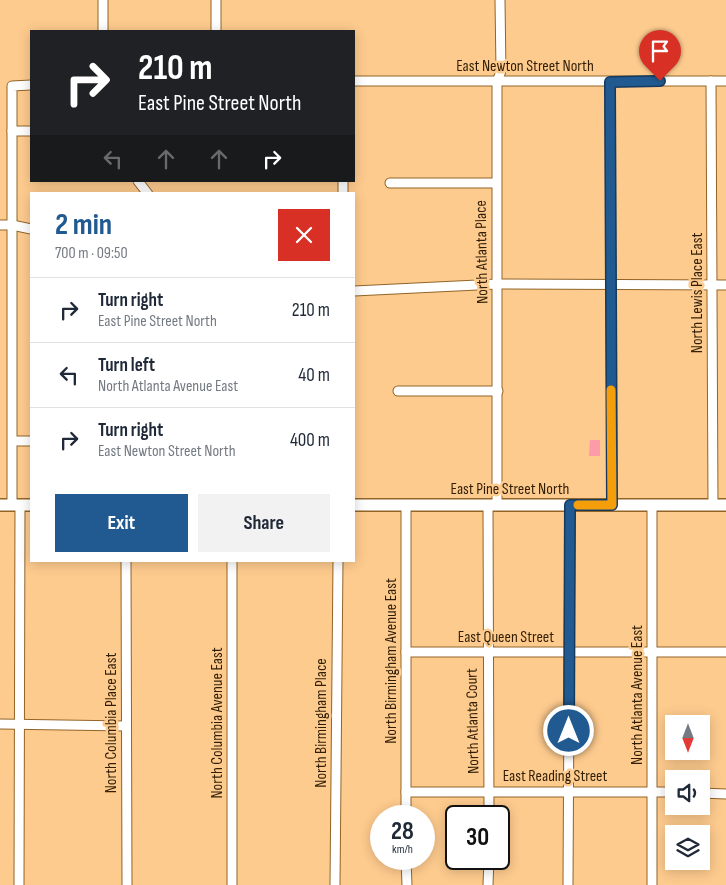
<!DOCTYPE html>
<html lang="en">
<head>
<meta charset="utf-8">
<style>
	body { margin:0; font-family:"Sofia Sans Condensed",sans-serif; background:#f2f2f3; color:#1f2937; height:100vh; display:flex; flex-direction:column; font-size:19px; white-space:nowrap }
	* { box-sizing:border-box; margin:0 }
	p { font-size:16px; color:#747a83 }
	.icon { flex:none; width:28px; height:28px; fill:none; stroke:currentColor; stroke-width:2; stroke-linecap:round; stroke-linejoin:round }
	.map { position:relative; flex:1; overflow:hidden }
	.sheet { position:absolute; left:30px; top:192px; width:325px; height:370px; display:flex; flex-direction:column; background:#fff; border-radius:0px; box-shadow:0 2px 12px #0003 }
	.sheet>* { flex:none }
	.banner { position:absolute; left:30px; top:30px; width:325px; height:152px; border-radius:0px; box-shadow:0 2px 12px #0003; background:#202124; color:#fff; overflow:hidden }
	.needle { width:32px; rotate:180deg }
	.controls { position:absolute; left:665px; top:715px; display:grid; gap:10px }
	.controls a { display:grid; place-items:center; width:45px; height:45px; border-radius:0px; background:#fff; box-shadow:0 2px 12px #0003; font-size:25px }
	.speed { position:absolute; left:370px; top:805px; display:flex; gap:10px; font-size:25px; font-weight:700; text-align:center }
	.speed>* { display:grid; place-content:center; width:65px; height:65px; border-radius:50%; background:#fff; box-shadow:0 2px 12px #0003; line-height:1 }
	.speed small { font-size:12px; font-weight:400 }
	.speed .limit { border:2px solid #111; border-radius:8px; background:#fff; color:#111 }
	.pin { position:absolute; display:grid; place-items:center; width:42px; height:42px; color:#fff; margin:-51px -21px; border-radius:50% 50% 50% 0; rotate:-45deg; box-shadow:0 0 5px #0007 }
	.pin .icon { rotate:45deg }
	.me { position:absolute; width:55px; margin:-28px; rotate:0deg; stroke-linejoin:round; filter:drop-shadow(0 0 4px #0008) }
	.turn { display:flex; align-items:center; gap:18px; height:105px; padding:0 25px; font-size:22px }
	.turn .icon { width:65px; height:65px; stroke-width:2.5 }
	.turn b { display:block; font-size:35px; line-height:42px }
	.lanes { display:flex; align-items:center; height:48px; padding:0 25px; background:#0003; justify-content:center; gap:25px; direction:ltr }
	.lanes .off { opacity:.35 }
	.round { display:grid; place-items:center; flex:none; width:52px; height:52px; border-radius:0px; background:#f2f2f3 }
	.head { display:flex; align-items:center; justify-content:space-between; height:85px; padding:0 25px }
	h1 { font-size:30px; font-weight:700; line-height:38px; color:#215a91 }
	.action { display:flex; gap:10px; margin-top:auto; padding:10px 25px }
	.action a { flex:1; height:58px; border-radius:0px; background:#215a91; color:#fff; font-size:20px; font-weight:700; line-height:58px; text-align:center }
	.action a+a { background:#f2f2f3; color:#1f2937 }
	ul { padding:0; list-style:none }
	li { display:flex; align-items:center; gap:15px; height:65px; padding:0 25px; border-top:1px solid #e0e1e3 }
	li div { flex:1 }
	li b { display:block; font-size:19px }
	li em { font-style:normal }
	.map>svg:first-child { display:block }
	.green { fill:#fd9ba9 }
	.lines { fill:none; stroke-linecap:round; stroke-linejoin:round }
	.minor-casing { stroke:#926427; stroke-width:11 }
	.major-casing { stroke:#926427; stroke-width:14 }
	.minor { stroke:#fff; stroke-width:9 }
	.major { stroke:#fff; stroke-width:11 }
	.route-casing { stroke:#153a5e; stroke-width:12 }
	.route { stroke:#215a91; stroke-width:9 }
	.slow { stroke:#f59e0b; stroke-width:9 }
	.labels { text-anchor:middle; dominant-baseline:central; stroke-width:5; stroke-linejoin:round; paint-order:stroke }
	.street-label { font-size:16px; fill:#311e05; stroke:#fecb8e }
</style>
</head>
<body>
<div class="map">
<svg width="726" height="885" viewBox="0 0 726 885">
	<rect width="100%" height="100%" fill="#fecb8e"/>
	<polygon class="green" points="590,440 600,440 600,456 589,456"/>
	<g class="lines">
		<g class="minor-casing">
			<g id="minor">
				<polyline points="103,0 103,31"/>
				<polyline points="216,0 216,31"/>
				<polyline points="354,81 726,81"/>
				<polyline points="711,81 713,505"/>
				<polyline points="610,82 612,505"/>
				<polyline points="12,131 31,131"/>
				<polyline points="138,181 148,194"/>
				<polyline points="343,181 343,194"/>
				<polyline points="390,183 495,183"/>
				<polyline points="0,225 12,225 31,229"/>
				<polyline points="354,291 498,284 726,285"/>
				<polyline points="398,391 498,391"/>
				<polyline points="13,441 31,441"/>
				<polyline points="12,505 12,86 31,85"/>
				<polyline points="406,505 406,816"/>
				<polyline points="488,505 489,816"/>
				<polyline points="497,505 497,82 501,71 500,0"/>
				<polyline points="126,561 127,885"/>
				<polyline points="232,561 232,885"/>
				<polyline points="406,652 726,652"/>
				<polyline points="0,724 126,726"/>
				<polyline points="406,792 674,792"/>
				<polyline points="701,793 726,794"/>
				<polyline points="406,859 407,885"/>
				<polyline points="19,885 20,505"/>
				<polyline points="335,885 338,561"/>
				<polyline points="488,885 489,859"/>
				<polyline points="568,885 570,505"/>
				<polyline points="652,885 652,505"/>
			</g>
		</g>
		<g class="major-casing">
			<g id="major">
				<polyline points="0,505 31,505"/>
				<polyline points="354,505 726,505"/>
			</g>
		</g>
		<use href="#minor" class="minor"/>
		<use href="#major" class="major"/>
	</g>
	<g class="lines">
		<g class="route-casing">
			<polyline id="route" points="569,731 570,505 612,505 610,82 660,81"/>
		</g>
		<use href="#route" class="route"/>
		<polyline class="slow" points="578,505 612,505 611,390"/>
	</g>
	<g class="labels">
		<g class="street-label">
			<text x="525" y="66">East Newton Street North</text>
			<text transform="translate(482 252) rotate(-91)">North Atlanta Place</text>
			<text transform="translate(697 293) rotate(-90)">North Lewis Place East</text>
			<text x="510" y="489">East Pine Street North</text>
			<text x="506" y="637">East Queen Street</text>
			<text transform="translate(391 661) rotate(-90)">North Birmingham Avenue East</text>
			<text transform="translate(637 695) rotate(-90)">North Atlanta Avenue East</text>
			<text transform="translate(473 721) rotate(-91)">North Atlanta Court</text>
			<text transform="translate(111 723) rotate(-90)">North Columbia Place East</text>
			<text transform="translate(217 723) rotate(-90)">North Columbia Avenue East</text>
			<text transform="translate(321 723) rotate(-90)">North Birmingham Place</text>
			<text x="555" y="776">East Reading Street</text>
		</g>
	</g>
</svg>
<div class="controls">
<a><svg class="needle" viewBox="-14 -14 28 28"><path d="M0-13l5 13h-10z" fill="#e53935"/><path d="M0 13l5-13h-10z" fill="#747a83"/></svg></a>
<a><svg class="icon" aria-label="sound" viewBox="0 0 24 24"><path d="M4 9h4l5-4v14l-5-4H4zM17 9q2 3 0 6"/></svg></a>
<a><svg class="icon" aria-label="layers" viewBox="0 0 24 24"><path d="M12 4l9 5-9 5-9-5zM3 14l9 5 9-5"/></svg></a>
</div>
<div class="speed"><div>28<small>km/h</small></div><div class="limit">30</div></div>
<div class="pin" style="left:660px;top:81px;background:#d93025"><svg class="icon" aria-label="arrive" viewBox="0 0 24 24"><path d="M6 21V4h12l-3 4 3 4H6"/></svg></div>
<svg class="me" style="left:569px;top:731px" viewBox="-20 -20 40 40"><circle r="17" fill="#215a91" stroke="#fff" stroke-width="3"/><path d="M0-11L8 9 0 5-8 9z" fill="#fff"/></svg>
<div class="banner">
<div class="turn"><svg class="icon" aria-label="right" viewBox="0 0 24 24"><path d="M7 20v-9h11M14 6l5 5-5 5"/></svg><div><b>210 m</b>East Pine Street North</div></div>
<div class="lanes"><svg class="icon off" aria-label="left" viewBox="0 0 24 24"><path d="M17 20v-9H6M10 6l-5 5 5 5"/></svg><svg class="icon off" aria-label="ahead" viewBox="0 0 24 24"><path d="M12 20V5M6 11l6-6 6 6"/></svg><svg class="icon off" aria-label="ahead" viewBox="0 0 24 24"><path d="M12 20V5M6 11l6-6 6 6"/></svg><svg class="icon" aria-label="right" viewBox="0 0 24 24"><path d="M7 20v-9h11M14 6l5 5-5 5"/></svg></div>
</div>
<section class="sheet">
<div class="head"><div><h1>2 min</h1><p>700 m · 09:50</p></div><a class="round" style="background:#d93025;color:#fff"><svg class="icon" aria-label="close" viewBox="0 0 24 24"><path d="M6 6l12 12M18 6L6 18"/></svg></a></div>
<ul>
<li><svg class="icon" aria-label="right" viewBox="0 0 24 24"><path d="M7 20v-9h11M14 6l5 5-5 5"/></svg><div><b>Turn right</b><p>East Pine Street North</p></div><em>210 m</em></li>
<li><svg class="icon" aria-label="left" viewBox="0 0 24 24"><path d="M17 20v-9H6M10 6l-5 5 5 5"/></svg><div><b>Turn left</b><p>North Atlanta Avenue East</p></div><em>40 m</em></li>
<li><svg class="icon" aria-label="right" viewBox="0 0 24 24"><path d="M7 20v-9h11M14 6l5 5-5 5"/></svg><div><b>Turn right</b><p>East Newton Street North</p></div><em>400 m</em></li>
</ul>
<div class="action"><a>Exit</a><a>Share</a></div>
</section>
</div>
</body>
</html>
